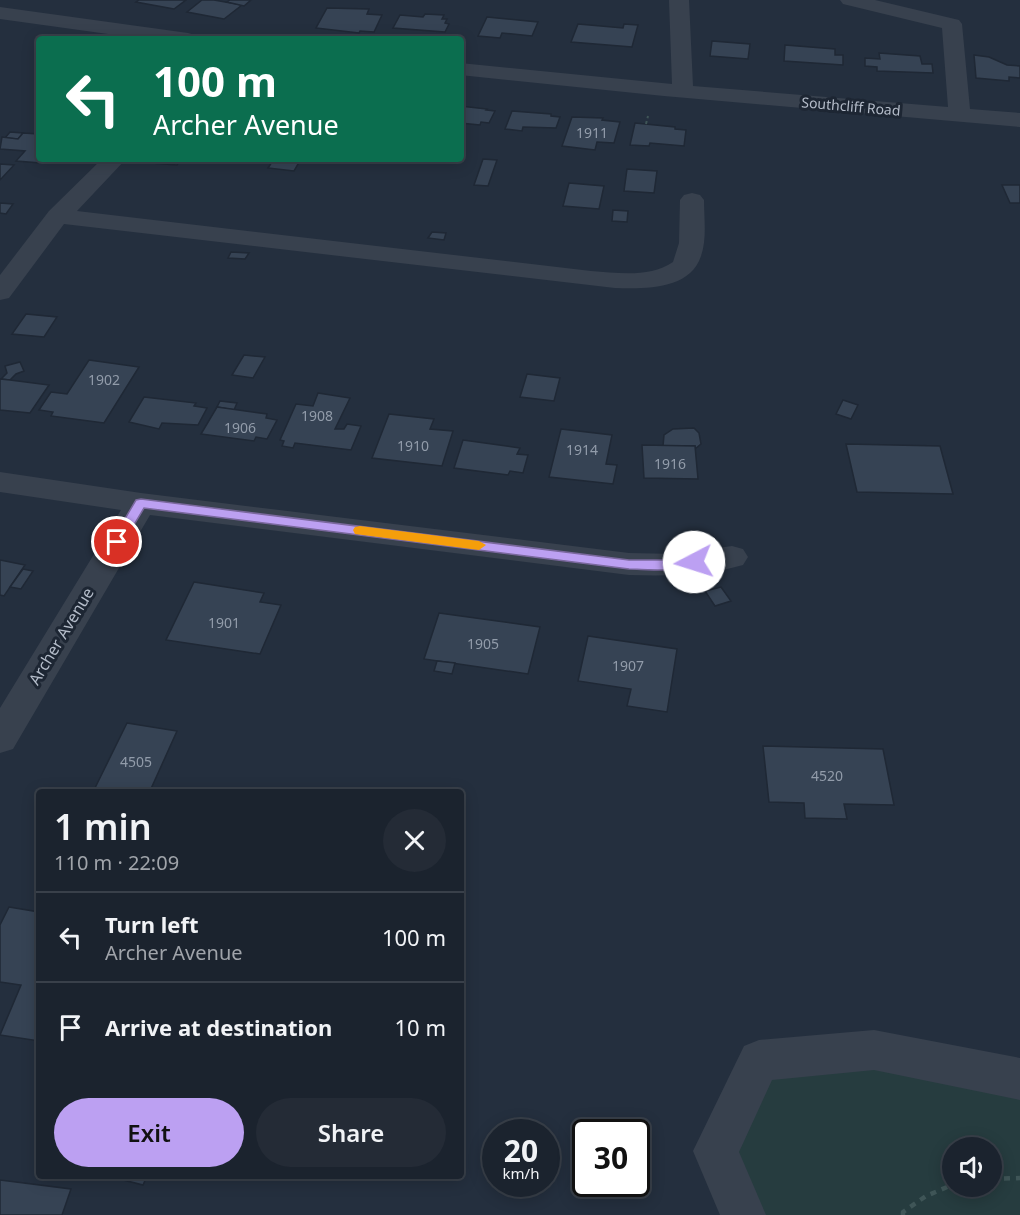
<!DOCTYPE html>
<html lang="en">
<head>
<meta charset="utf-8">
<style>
	body { margin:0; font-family:"Noto Sans",sans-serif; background:#242b36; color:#f1f3f6; height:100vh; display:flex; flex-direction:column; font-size:22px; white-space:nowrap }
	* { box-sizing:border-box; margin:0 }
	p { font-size:20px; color:#a0a4aa }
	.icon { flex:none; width:33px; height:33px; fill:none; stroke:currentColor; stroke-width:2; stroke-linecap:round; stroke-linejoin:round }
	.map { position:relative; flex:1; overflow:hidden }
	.panel { position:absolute; left:36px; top:789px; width:428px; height:390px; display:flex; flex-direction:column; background:#1b232e; border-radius:6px; box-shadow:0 3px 15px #0003,0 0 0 2px #39404a }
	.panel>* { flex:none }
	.banner { position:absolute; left:36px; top:36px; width:428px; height:126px; border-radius:6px; box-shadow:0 3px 15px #0003,0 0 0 2px #39404a; background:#0b6e4f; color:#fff; overflow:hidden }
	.buttons { position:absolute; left:942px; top:1137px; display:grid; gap:12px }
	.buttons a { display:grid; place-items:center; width:60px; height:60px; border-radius:50%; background:#1b232e; box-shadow:0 3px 15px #0003,0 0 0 2px #39404a; font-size:30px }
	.speed { position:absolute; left:482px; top:1119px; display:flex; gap:12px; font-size:30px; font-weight:700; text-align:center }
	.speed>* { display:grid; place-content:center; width:78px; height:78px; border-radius:50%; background:#1b232e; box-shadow:0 3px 15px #0003,0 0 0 2px #39404a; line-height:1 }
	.speed small { font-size:15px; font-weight:400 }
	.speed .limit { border:3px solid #111; border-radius:9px; background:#fff; color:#111 }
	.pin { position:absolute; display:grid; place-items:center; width:51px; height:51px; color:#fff; margin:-26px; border:3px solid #fff; border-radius:50%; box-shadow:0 2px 6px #0007 }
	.me { position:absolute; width:66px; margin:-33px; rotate:265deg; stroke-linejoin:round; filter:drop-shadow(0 0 4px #0008) }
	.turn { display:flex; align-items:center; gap:21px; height:126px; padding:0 18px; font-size:27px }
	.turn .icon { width:78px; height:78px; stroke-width:2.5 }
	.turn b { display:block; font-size:42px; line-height:51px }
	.round { display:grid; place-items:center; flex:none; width:63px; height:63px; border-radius:32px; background:#242b36 }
	.headline { display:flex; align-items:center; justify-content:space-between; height:102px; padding:0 18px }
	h1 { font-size:36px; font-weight:600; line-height:45px }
	.primary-button { display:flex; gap:12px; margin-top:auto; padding:12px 18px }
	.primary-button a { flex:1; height:69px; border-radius:36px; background:#bca0f2; color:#111; font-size:24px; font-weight:600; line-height:69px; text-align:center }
	.primary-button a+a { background:#242b36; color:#f1f3f6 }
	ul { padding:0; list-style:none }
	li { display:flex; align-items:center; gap:18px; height:90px; padding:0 18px; border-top:2px solid #39404a }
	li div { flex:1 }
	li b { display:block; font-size:22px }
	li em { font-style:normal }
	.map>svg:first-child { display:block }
	.green { fill:#263c3f; fill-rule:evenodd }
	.building { fill:#364354; stroke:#1f2835; stroke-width:1.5 }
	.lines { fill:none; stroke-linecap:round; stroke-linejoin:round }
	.path-far1 { stroke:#3f5557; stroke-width:2; stroke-dasharray:3 3; stroke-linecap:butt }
	.path { stroke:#3f5557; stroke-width:4.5; stroke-dasharray:6 6; stroke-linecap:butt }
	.minor { fill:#38414e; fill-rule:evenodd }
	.route { fill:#bca0f2; stroke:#7a689d; stroke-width:1.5 }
	.slow { fill:#f59e0b }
	.labels { text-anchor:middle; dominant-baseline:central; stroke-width:6; stroke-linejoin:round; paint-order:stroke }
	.far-street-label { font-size:14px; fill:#b4bcc9; stroke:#1d2633 }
	.number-label { font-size:14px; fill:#929caa }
	.street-label { font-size:16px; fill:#b4bcc9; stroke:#1d2633 }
</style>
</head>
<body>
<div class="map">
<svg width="1020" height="1215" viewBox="0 0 1020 1215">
	<rect width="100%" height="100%" fill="#242f3e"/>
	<path class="green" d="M759,1061L1020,1079V1215H743L716,1151ZM952,1148H992V1186H952Z"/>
	<g class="building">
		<polygon points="139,0 186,0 174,9 136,2"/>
		<polygon points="202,0 214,0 242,5 224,19 187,12"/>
		<polygon points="230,0 251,0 244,6 227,2"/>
		<polygon points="327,8 369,9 367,14 382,15 374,32 360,31 359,33 316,28"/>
		<polygon points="425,14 444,15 442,19 447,19 445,23 449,24 445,32 393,28 400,15 423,17"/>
		<polygon points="487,17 538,22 532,36 502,33 500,38 478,36"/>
		<polygon points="578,24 623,28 624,24 638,25 632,47 571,42"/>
		<polygon points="712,41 750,44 748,59 710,56"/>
		<polygon points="785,45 835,49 835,55 843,55 843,65 784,61"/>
		<polygon points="879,53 920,56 922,64 932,64 933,73 877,71 877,67 865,66 865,58 880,59"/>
		<polygon points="974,55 989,57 1007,65 1020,66 1020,78 1009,77 1009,81 976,78"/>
		<polygon points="460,106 487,109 486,110 495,111 489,123 481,122 480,125 460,123"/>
		<polygon points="512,111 551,114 551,116 560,117 556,128 523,127 522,131 505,129"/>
		<polygon points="572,117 603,118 602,120 620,122 614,143 597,142 595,150 562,146"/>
		<polygon points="635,123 675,127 675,129 686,130 684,146 650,143 649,146 630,145"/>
		<polygon points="10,132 23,133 18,139 5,138"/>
		<polygon points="23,133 39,134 39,159 45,159 41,163 16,161 25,151 0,149 2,137 18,139"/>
		<polygon points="155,159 181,159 177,165 153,163"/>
		<polygon points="274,159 301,159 294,171 268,168"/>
		<polygon points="483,159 497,160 488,186 474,185"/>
		<polygon points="0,164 14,165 0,180"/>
		<polygon points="627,169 657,171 654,193 624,191"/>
		<polygon points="569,183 604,186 599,209 563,206"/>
		<polygon points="1002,185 1020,185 1020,203 1010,203"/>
		<polygon points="0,203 13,204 6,214 0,213"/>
		<polygon points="613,210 628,211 627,222 612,221"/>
		<polygon points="432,232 446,233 444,240 428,238"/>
		<polygon points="231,252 249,253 245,259 228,258"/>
		<polygon points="26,314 57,317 44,337 12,334"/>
		<polygon points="244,355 265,357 253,378 232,375"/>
		<polygon points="89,360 139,367 104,423 51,416 53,412 39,410 51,392 67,394"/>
		<polygon points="20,362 24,371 16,374 10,380 1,379 7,373 5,366"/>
		<polygon points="527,374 560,378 554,401 520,397"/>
		<polygon points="0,379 10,380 49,385 30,413 0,410"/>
		<polygon points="318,393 350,398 335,429 344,429 347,424 361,426 351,450 295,443 293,448 282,446 284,441 280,440 296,404 313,406"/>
		<polygon points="144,397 196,403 194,406 207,408 198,425 162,423 159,429 129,422"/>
		<polygon points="843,400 858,405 851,419 836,414"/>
		<polygon points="220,401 237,403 234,410 217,407"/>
		<polygon points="217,407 267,414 266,418 277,420 267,439 256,437 254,441 201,434"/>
		<polygon points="389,414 434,419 430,429 453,431 442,466 372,458"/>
		<polygon points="694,428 699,433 701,444 695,449 695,446 663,446 664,435 673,429"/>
		<polygon points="561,429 612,435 606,464 617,465 613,484 549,477"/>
		<polygon points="463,440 520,448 517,454 528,455 523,473 510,471 508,475 454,468"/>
		<polygon points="846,444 940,446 953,494 857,492"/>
		<polygon points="642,445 695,446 698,479 644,478"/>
		<polygon points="0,560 25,565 4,596 0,595"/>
		<polygon points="23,569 33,571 21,589 10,587"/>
		<polygon points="194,582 264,593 260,602 281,605 260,654 166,640"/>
		<polygon points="721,587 731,601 715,606 705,591"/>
		<polygon points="439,613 540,627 528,674 424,659"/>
		<polygon points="588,636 677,649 667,712 627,706 631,689 578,681"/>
		<polygon points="437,661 455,663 452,674 434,671"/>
		<polygon points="127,723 177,731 150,791 157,792 93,792"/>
		<polygon points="763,746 883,749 894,805 844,804 847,819 805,818 804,803 769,802"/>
		<polygon points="9,907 39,912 39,1041 0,1035 21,985 0,982 0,925"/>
		<polygon points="108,1176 147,1176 143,1185"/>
		<polygon points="0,1180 71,1189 62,1215 0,1215"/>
	</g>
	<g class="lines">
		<polyline class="path-far1" points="646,124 648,116"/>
		<g class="path">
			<polyline points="992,1179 1020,1178"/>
			<polyline points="903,1215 903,1212 926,1196 952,1185"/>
		</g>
		<g class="minor">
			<polygon points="669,0 689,0 693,86 948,107 942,28 843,4 840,0 875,0 959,20 962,24 970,109 1020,113 1020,127 664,96 460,75 460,63 672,84"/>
			<polygon points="0,7 188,33 195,35 198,39 144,39 0,19"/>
			<path d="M102,159H126L77,211L591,271C618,273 650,278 673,262L679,243L680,200L684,195L692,193L700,195L704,200C704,218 707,239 701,256C690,290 644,289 615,288L64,224L9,298L0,300V275L49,211Z"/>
			<path d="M0,472L141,493L629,553L675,554L732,546L743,549L748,557L743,565C706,576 667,576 629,575L150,515L13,749L0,753V708L121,510L0,492Z"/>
			<polygon points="874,1030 1020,1058 1020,1100 874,1070 772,1080 739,1152 766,1215 720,1215 693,1151 744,1046 759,1040"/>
		</g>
	</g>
	<path class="route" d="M141,499L629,560H675L694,557L701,562C691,574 645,569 629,569L144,508L122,545H113L111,542L113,539L136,500Z"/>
	<polygon class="slow" points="360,526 479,541 486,545 479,550 355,534 353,530 355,527"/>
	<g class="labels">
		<g class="far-street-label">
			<text transform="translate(851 106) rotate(5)">Southcliff Road</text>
		</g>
		<g class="number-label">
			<text x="592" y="132">1911</text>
			<text x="104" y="379">1902</text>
			<text x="317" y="415">1908</text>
			<text x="240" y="427">1906</text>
			<text x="413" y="445">1910</text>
			<text x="582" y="449">1914</text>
			<text x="670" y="463">1916</text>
			<text x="224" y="622">1901</text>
			<text x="483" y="643">1905</text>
			<text x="628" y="665">1907</text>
			<text x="136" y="761">4505</text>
			<text x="827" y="775">4520</text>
		</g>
		<g class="street-label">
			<text transform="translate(61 636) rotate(-59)">Archer Avenue</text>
		</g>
	</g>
</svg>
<div class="buttons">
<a><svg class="icon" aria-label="sound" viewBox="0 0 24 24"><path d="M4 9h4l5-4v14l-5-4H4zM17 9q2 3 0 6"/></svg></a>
</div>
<div class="speed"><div>20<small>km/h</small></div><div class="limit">30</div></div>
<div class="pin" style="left:117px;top:542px;background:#d93025"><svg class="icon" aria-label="arrive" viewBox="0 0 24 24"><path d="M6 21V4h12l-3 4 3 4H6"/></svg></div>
<svg class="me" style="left:694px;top:562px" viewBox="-20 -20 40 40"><circle r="19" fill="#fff"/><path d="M0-13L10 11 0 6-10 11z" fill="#bca0f2"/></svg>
<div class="banner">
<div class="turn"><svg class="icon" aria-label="left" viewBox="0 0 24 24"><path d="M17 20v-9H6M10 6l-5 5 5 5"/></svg><div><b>100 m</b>Archer Avenue</div></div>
</div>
<section class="panel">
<div class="headline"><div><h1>1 min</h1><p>110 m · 22:09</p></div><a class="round"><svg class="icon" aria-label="close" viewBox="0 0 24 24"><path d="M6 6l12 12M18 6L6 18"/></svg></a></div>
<ul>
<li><svg class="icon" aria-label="left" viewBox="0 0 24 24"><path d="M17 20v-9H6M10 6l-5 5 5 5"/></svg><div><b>Turn left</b><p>Archer Avenue</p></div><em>100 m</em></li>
<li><svg class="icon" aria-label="arrive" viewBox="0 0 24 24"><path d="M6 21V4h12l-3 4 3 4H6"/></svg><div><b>Arrive at destination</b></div><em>10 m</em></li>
</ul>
<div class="primary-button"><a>Exit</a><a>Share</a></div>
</section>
</div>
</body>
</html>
